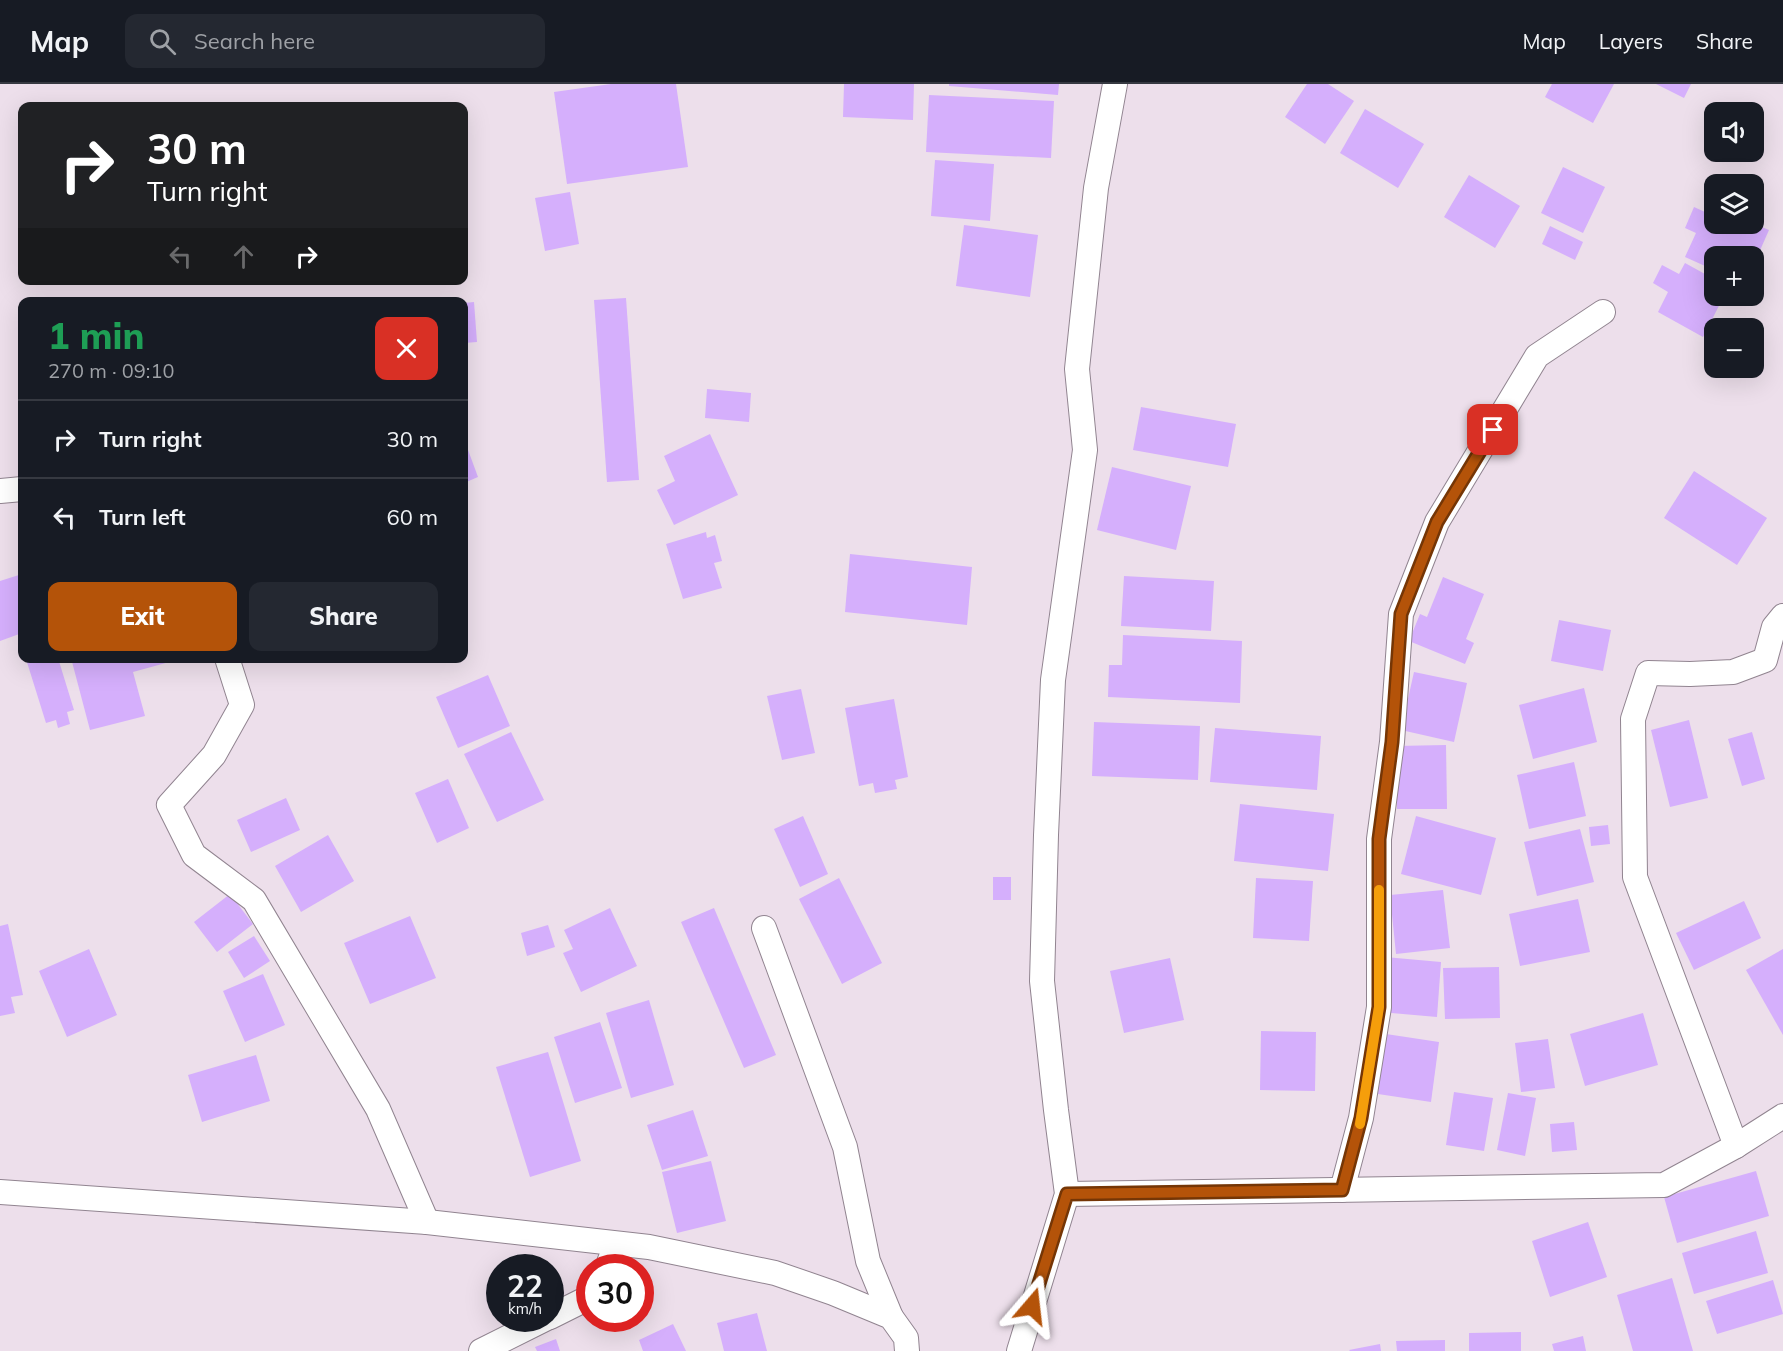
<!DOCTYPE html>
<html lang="en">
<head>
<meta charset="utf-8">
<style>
	body { margin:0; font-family:Mulish,sans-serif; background:#242831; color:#f1f3f6; height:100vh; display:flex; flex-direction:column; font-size:22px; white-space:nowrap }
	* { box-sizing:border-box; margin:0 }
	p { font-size:20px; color:#9ea1a6 }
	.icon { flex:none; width:33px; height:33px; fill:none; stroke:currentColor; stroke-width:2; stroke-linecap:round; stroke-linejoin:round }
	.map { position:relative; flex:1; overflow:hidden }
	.side { position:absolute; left:18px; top:213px; width:450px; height:366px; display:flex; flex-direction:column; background:#171b24; border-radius:12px; box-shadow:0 6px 24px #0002 }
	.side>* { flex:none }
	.hud { position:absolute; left:18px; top:18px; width:450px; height:183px; border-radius:12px; box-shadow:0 6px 24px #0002; background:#202124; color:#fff; overflow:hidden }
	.tools { position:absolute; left:1704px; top:18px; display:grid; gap:12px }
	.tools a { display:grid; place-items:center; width:60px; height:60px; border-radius:12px; background:#171b24; box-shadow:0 6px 24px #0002; font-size:30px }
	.speed { position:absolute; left:486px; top:1170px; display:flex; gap:12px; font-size:30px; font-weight:700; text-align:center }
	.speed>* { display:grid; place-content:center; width:78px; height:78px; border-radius:50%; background:#171b24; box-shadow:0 6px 24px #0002; line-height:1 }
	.speed small { font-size:15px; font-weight:400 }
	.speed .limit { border:9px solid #d22; background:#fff; color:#111 }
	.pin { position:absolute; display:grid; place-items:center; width:51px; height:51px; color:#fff; margin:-26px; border-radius:12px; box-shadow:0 3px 9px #0006 }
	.me { position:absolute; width:66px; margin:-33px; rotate:17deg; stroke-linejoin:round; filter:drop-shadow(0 0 4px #0008) }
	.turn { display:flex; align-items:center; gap:21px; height:126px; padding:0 30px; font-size:27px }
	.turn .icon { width:78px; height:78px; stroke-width:2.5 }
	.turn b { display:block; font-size:42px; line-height:51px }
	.lanes { display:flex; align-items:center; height:57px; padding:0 30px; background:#0003; justify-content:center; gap:30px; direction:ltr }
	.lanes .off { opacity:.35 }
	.round { display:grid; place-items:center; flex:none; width:63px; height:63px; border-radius:12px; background:#242831 }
	.summary { display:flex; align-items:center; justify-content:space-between; height:102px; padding:0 30px }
	h1 { font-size:36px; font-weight:800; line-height:45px; color:#1e9e55 }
	.cta { display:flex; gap:12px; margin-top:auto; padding:12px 30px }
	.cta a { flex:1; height:69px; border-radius:12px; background:#b45309; color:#fff; font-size:24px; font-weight:800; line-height:69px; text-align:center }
	.cta a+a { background:#242831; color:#f1f3f6 }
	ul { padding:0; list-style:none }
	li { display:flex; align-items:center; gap:18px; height:78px; padding:0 30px; border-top:2px solid #363941 }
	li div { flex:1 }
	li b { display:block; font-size:22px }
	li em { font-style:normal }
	header { display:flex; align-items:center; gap:36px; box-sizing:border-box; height:84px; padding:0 30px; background:#171b24; border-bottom:2px solid #363941 }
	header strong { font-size:28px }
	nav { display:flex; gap:33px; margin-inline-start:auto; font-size:21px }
	.search { width:420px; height:54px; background:#242831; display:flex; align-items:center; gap:15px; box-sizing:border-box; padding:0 21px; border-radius:12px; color:#9ea1a6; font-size:22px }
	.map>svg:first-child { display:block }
	.building { fill:#d5affc }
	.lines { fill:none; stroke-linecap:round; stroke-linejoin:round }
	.minor-casing { stroke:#918490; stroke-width:26 }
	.minor { stroke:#fff; stroke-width:24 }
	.route-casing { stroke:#753606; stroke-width:15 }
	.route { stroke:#b45309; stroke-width:10 }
	.slow { stroke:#f59e0b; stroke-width:10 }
</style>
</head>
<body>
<header>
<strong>Map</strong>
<div class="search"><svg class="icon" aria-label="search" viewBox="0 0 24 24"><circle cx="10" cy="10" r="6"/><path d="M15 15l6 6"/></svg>Search here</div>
<nav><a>Map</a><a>Layers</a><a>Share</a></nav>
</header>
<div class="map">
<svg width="1783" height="1267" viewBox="0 0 1783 1267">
	<rect width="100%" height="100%" fill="#eddfeb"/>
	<g class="building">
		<polygon points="611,0 676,0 688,83 567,100 554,8"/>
		<polygon points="844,0 914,0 913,36 843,33"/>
		<polygon points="949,0 1059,0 1058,11 949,2"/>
		<polygon points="1307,0 1328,0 1354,17 1325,60 1285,33"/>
		<polygon points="1552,0 1614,0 1593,39 1545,13"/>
		<polygon points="1656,0 1691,0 1684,14"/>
		<polygon points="929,11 1054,17 1051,74 926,68"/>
		<polygon points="1365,25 1424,60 1398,104 1340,69"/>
		<polygon points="935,76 994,80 990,137 931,132"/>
		<polygon points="1563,83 1605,103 1583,149 1541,129"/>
		<polygon points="1469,91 1520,122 1495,164 1444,133"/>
		<polygon points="570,108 579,160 545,167 535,114"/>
		<polygon points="1710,119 1714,121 1714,140 1755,140 1769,146 1754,180 1754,172 1714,172 1714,186 1685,173 1696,149 1685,144 1694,123 1705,128"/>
		<polygon points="964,141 1038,151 1030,213 956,202"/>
		<polygon points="1550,142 1583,158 1575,176 1542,160"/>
		<polygon points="1685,179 1714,195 1714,212 1724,212 1703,253 1658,228 1668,208 1653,199 1662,181 1679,190"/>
		<polygon points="626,214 639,396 607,398 594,216"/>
		<polygon points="474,218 477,258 464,259 464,219"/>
		<polygon points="707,305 751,309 749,338 705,334"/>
		<polygon points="1141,323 1236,340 1228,383 1133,366"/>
		<polygon points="710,350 738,411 674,441 657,406 675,397 664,372"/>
		<polygon points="464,355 478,393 464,399"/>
		<polygon points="1112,383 1191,402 1176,466 1097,446"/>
		<polygon points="1694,387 1767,434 1737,481 1664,434"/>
		<polygon points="706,448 707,454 715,451 722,477 714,479 722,504 683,515 666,460"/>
		<polygon points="850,470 972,483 967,541 845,528"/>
		<polygon points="22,490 22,549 0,557 0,497"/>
		<polygon points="1124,492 1214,497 1211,547 1121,542"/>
		<polygon points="1443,493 1484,510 1466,555 1474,559 1465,580 1409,557 1420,530 1427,533"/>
		<polygon points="1559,536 1611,546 1603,587 1551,577"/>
		<polygon points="1123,551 1242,557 1240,619 1108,613 1109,581 1122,581"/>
		<polygon points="58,574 74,626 67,628 70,640 58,644 56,636 46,639 26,575"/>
		<polygon points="71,574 173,574 173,577 133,588 145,632 90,646"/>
		<polygon points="1414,588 1467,599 1454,658 1401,646"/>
		<polygon points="488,591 510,642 458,664 436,613"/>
		<polygon points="1584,604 1597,658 1533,675 1519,621"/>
		<polygon points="801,605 815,669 782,676 767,612"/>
		<polygon points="894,615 908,693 895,696 897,705 875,709 873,699 859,702 845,624"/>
		<polygon points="1689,636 1708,714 1670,723 1651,646"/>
		<polygon points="1094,638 1200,642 1198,696 1092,692"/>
		<polygon points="1215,644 1321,652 1317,706 1210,698"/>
		<polygon points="511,648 544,716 497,738 464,670"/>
		<polygon points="1752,648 1765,695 1742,702 1728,655"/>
		<polygon points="1446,661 1447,725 1397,725 1396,662"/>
		<polygon points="1574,678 1586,732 1529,745 1517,691"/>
		<polygon points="448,695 469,744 437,759 415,709"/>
		<polygon points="286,714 300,746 251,768 237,736"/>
		<polygon points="1240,720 1334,730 1328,787 1234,777"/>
		<polygon points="803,732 828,790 800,803 774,745"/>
		<polygon points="1416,732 1496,754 1481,811 1401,790"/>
		<polygon points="1608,741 1610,760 1591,762 1589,743"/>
		<polygon points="1580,745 1594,798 1537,812 1524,758"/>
		<polygon points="328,751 354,797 301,828 275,782"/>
		<rect x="993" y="793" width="18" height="23"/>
		<polygon points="839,794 882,879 842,900 799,815"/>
		<polygon points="1256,794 1313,797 1309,857 1253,854"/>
		<polygon points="1443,806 1450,864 1396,870 1390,811"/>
		<polygon points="230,810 253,840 217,868 194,838"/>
		<polygon points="1578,815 1590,868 1520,882 1509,830"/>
		<polygon points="1744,817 1761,854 1694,886 1676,849"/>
		<polygon points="610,824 637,882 581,908 563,869 573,865 564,846"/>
		<polygon points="714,824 776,971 744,984 681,838"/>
		<polygon points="410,832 436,894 370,920 344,859"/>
		<polygon points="8,840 23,911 11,913 15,929 0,932 0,842"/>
		<polygon points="548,841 555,863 527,872 521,849"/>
		<polygon points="254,852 270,877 244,894 228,868"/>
		<polygon points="89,865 117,931 67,953 39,887"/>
		<polygon points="1783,865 1783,951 1746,886"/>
		<polygon points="1385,873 1441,878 1437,933 1380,928"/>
		<polygon points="1170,874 1184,936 1124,949 1110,887"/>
		<polygon points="1499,883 1500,934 1445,935 1443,884"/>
		<polygon points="263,890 285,941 245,958 223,907"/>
		<polygon points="649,916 674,1001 631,1014 606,929"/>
		<polygon points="1643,929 1658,981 1585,1002 1570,950"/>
		<polygon points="600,938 622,1004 575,1019 554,953"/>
		<polygon points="1261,947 1316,948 1315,1007 1260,1006"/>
		<polygon points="1386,950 1439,958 1431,1018 1378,1010"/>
		<polygon points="1548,955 1555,1004 1521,1008 1515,959"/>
		<polygon points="548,968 581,1077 530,1093 496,983"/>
		<polygon points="256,971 270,1017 202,1038 188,991"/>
		<polygon points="1454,1008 1493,1014 1484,1067 1446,1061"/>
		<polygon points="1508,1009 1536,1014 1525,1072 1497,1066"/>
		<polygon points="693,1026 708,1072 662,1086 647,1041"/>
		<polygon points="1574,1038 1577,1066 1552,1068 1550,1040"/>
		<polygon points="711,1077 726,1137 677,1149 662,1088"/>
		<polygon points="1756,1087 1769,1132 1677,1159 1664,1113"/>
		<polygon points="1588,1138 1607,1193 1550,1213 1532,1157"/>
		<polygon points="1756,1147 1768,1189 1694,1210 1682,1169"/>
		<polygon points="1672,1194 1693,1267 1633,1267 1617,1211"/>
		<polygon points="1773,1196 1783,1230 1717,1250 1706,1217"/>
		<polygon points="757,1229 767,1267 724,1267 717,1239"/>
		<polygon points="673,1240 686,1267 643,1267 639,1256"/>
		<polygon points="1521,1248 1521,1267 1469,1267 1469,1249"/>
		<polygon points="1583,1252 1586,1267 1554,1267 1552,1260"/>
		<polygon points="556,1255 560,1267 537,1267 535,1263"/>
		<polygon points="1445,1256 1445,1267 1397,1267 1396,1257"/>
		<polygon points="1380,1260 1381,1267 1350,1267 1349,1266"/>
	</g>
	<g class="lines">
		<g class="minor-casing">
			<g id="minor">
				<polyline points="0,407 22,405"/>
				<polyline points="227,574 242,621 214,671 169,721 194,771 254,816 378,1025 427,1138"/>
				<polyline points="764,844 845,1063 868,1177 891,1233"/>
				<polyline points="1736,1062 1635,793 1633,635 1648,589 1690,590 1733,588 1765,576 1774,543 1783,532"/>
				<polyline points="1342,1106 1361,1034 1379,923 1379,755 1392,658 1401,530 1437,438 1537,272 1603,228"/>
				<polyline points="0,1108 427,1138 649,1163 775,1189 833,1209 891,1233 906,1254 907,1267"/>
				<polyline points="1067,1110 1664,1101 1736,1062 1783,1032"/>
				<polyline points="607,1184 616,1160"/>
				<polyline points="550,1233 590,1213"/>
				<polyline points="481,1267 547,1234"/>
				<polyline points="1019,1267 1067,1110 1056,1026 1042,897 1046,751 1053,596 1085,366 1077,285 1096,104 1115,0"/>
			</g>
		</g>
		<use href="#minor" class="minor"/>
	</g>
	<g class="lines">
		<g class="route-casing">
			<polyline id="route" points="1032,1222 1067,1110 1342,1106 1361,1034 1379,923 1379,755 1392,658 1401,530 1437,438 1493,346"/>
		</g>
		<use href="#route" class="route"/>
		<polyline class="slow" points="1360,1040 1379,923 1379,806"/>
	</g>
</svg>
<div class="tools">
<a><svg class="icon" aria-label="sound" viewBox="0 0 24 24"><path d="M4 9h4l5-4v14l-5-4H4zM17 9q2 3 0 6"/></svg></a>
<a><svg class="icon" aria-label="layers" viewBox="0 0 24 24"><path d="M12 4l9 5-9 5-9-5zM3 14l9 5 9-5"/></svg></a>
<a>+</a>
<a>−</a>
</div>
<div class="speed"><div>22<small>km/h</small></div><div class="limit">30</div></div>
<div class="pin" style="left:1493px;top:346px;background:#d93025"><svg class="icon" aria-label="arrive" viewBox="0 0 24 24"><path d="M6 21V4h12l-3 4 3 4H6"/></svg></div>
<svg class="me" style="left:1032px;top:1222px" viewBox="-20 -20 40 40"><path d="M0-17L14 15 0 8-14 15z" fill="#b45309" stroke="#fff" stroke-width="4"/></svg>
<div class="hud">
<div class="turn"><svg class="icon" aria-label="right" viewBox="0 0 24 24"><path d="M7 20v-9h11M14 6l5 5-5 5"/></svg><div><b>30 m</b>Turn right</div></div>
<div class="lanes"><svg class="icon off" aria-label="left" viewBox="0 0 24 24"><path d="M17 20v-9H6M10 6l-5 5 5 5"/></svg><svg class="icon off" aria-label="ahead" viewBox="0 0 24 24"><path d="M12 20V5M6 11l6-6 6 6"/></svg><svg class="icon" aria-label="right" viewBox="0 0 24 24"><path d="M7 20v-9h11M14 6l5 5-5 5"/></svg></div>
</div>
<section class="side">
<div class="summary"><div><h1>1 min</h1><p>270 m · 09:10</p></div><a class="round" style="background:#d93025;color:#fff"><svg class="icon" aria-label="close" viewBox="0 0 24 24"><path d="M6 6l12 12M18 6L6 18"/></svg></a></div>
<ul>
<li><svg class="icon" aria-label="right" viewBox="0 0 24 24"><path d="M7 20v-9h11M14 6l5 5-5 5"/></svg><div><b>Turn right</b></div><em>30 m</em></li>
<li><svg class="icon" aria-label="left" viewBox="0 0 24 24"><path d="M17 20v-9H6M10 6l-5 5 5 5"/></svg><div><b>Turn left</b></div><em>60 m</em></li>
</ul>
<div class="cta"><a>Exit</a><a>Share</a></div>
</section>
</div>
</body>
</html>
